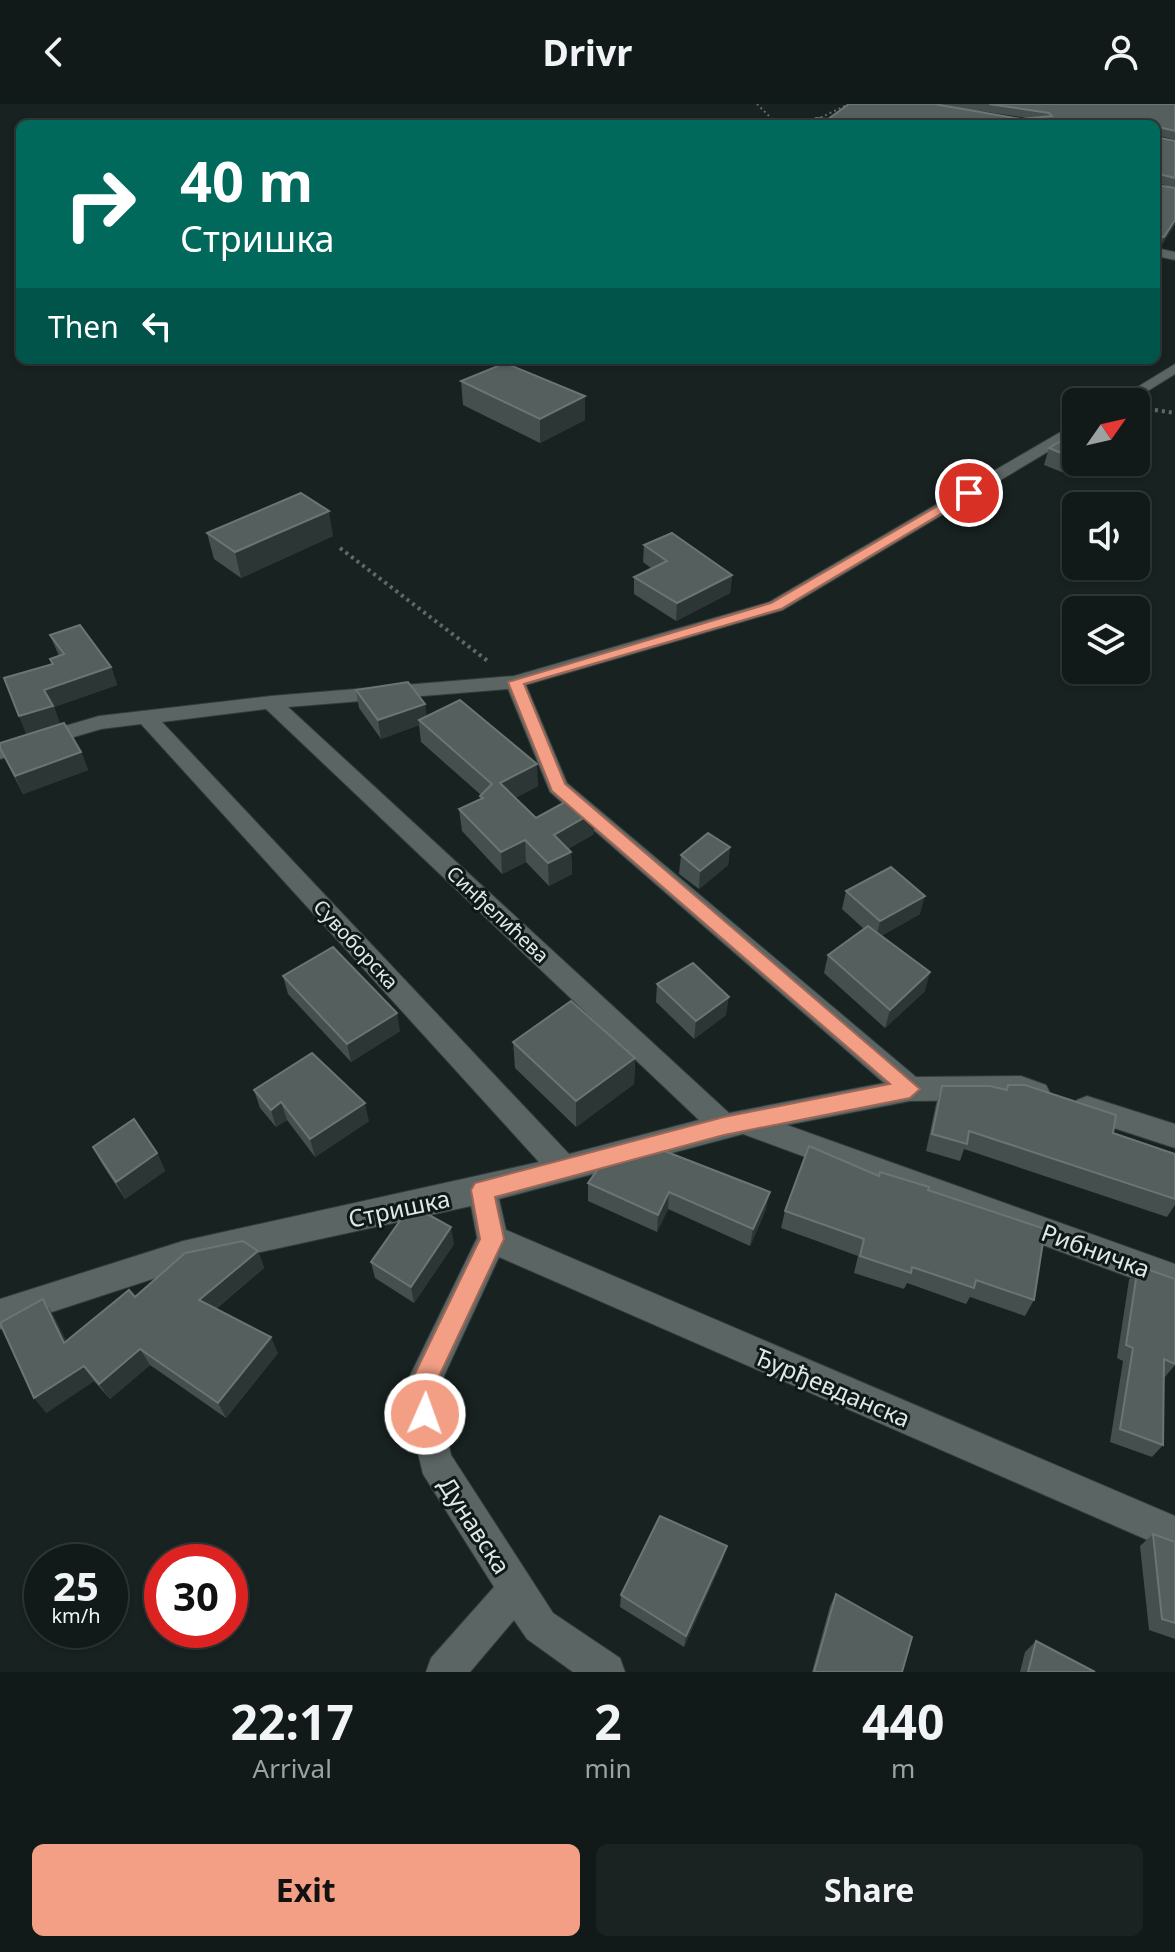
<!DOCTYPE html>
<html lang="en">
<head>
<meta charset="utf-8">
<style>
	body { margin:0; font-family:"Noto Sans",sans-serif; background:#1b2322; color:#f1f3f6; height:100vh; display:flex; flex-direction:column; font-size:30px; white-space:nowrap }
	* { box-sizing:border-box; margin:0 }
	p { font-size:26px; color:#9ca1a2 }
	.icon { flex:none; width:44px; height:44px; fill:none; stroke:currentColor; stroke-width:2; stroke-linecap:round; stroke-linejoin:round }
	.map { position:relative; height:1568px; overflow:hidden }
	.panel { display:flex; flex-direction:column; background:#121a19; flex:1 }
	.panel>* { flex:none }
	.guide { position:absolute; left:16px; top:16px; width:1144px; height:244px; border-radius:12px; box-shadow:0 2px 6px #0004,0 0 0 2px #313838; background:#00695c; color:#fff; overflow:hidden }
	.needle { width:52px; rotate:56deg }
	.fabs { position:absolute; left:1062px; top:284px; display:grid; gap:16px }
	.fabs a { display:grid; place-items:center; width:88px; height:88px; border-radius:12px; background:#121a19; box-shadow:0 2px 6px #0004,0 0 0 2px #313838; font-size:40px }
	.speed { position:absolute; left:24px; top:1440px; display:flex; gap:16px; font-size:40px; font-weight:700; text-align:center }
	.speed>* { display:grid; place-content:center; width:104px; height:104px; border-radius:50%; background:#121a19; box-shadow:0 2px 6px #0004,0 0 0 2px #313838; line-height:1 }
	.speed small { font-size:20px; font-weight:400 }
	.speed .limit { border:12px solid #d22; background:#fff; color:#111 }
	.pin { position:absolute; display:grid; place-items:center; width:68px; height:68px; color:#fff; margin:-34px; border:4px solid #fff; border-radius:50%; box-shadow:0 2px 8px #0007 }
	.me { position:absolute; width:88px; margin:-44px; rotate:2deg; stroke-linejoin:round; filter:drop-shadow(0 0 6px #0008) }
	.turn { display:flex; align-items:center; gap:28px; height:168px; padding:0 32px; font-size:36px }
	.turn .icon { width:104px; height:104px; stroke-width:2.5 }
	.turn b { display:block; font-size:56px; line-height:68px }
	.then { display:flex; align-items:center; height:76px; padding:0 32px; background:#0003; gap:16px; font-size:30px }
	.eta { display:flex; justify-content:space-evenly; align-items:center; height:136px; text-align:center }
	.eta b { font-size:48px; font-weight:700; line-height:56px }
	.primary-button { display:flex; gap:16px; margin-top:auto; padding:16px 32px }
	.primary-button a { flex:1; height:92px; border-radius:12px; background:#f39f85; color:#111; font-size:32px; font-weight:700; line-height:92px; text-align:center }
	.primary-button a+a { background:#1b2322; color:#f1f3f6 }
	header { display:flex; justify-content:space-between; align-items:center; height:104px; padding:0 32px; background:#121a19; font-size:36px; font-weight:700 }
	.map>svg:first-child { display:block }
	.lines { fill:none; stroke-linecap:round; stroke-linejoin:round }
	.street-casing { stroke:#343c3b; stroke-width:2 }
	.path-far2 { stroke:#606968; stroke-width:2; stroke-dasharray:2 3; stroke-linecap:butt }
	.path-far1 { stroke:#606968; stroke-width:3; stroke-dasharray:2 3; stroke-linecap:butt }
	.path { stroke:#606968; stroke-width:4; stroke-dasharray:3 4; stroke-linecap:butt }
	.street { fill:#5a6564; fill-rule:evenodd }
	.wall { fill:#454f4d; fill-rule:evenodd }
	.shaded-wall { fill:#2c3635 }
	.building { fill:#55605e; stroke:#6b7573; stroke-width:2 }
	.route { fill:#f39f85; stroke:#9e6756; stroke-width:2 }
	.labels { text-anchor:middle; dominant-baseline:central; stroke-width:6; stroke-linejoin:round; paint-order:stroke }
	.street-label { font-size:20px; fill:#e0e7e6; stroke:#0f1918 }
	.near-street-label { font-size:24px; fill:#e0e7e6; stroke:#0f1918 }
</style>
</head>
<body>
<header><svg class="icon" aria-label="back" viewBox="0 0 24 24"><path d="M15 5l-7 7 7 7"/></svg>Drivr<svg class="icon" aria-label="person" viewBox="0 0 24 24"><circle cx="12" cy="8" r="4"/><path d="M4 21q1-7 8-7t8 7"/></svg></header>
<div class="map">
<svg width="1175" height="1568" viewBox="0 0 1175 1568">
	<rect width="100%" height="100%" fill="#182221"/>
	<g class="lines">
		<g class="street-casing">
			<g id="street">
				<polygon points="1156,144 1175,148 1175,156 1156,152"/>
				<polygon points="1175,260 1175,270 1130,298 1113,298"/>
				<path d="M1076,319V331L783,506L526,581L567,679L916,973L1021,972L1046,981L1050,989L1046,997L1036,1001L1021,996L910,997L787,1021L1175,1160V1190L743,1030L499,1095L506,1126L1175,1412V1448L499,1153L437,1287L451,1351L553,1509L620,1554L625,1568H573L527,1535L514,1516L470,1568H426L431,1554L494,1483L423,1370L403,1286L477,1134L471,1102L183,1165L0,1225V1195L183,1137L539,1058L141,620L101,625L0,655V641L99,612L271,592L514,572L769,498ZM508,585L550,688L884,979L729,1009L288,603ZM266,605L699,1016L569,1050L162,618Z"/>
				<polygon points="1087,992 1175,1020 1175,1044 1077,1012 1073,1004 1077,996"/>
			</g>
		</g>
		<g class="path-far2">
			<polyline points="757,0 777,20"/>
			<polyline points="780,20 814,15"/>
			<polyline points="807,20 849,0"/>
		</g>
		<polyline class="path-far1" points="1148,305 1153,306"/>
		<g class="path">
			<polyline points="1148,305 1175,309"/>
			<polyline points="340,444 489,558"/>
		</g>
		<use href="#street" class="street"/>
	</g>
	<g class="wall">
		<path d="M849,0H1175V36L1157,31L1156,33L1175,37V84L1157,79L1156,81L1175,120L1161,142H1157L1156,147V20L828,15ZM973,6L1028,14L1021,15Z"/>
		<polygon points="461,277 585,316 540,339 463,301"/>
		<polygon points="1076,328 1076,358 1102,358 1077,374 1044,361 1049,344"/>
		<polygon points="207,429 333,432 241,474 214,455"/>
		<polygon points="644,441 732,471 730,489 676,517 634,490 634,473 651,464 643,458"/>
		<polygon points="50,531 111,563 117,581 54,603 60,620 81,648 88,666 23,690 0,645 45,625 52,560 50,555 59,552"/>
		<polygon points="356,586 427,612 538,682 515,694 536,714 594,708 594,730 568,745 571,748 572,770 549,782 526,758 502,770 462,727 459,705 481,695 481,691 421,638 419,621 381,635 359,604"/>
		<polygon points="730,743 728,761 699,785 679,770 681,751"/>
		<polygon points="846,787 920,810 881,832 925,887 885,924 824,869 828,851 864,825 842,805"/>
		<polygon points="283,872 400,927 351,958 288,890"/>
		<polygon points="657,880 726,911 694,935 656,898"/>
		<polygon points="513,938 635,954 634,980 576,1023 515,964"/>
		<polygon points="1008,981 1113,1029 1175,1095 1175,1101 1167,1113 964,1045 960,1057 926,1047 936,1000 942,982 1006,986"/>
		<polygon points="254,986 369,1017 315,1053 287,1016 276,1023 260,1004"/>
		<polygon points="93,1043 157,1049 165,1067 125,1095 102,1060"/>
		<polygon points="607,1052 766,1105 750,1142 668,1105 657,1128 588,1097 588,1079"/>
		<polygon points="879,1072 928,1086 1034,1196 1025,1212 970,1193 966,1200 907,1179 904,1185 854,1169 858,1152 781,1124 785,1107"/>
		<polygon points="454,1140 414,1199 375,1174 371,1158"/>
		<polygon points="258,1147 264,1164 216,1205 278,1249 226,1314 150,1261 110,1295 94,1277 46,1309 43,1195 53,1211 66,1237 135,1193"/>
		<polygon points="1138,1162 1175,1175 1175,1261 1165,1273 1164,1272 1163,1341 1152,1353 1110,1338 1123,1257 1117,1254 1129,1176"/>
		<polygon points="1153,1430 1175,1438 1175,1535 1149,1526 1140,1442"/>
		<polygon points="723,1455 684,1543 620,1503 621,1491"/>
		<polygon points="836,1490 902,1568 812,1568 830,1502"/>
		<polygon points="1036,1537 1095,1568 1020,1568 1025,1548"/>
	</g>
	<g class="shaded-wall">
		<polygon points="1175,116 1175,120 1161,142 1164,133"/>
		<polygon points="585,292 585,316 540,339 540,315"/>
		<polygon points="1082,358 1102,358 1077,374"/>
		<polygon points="329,407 333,432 241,474 235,448"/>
		<polygon points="732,471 730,489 676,517 677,499"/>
		<polygon points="111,563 117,581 54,603 60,620 26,630 19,612 44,586"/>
		<polygon points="425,600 428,618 419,616 419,621 381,635 378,616"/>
		<polygon points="81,648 88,666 23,690 15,672"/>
		<polygon points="537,660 538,682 501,701 500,679"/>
		<polygon points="594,708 594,730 554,753 554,731"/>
		<polygon points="525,736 526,758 502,770 501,748"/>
		<polygon points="730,743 728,761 699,785 700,767"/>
		<polygon points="571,748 572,770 549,782 548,759"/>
		<polygon points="925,792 920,810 876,835 880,817"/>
		<polygon points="930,868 925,887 885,924 890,906"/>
		<polygon points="729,893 726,911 694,935 696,917"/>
		<polygon points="397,909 400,927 351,958 347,940"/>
		<polygon points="635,954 634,980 576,1023 576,997"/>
		<polygon points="281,998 287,1016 276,1023 271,1006"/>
		<polygon points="365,999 369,1017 315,1053 310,1035"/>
		<polygon points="157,1049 165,1067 125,1095 116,1078"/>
		<polygon points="669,1088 668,1105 657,1128 658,1111"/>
		<polygon points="770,1088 766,1105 750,1142 753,1125"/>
		<polygon points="451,1123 454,1140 414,1199 411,1183"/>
		<polygon points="258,1147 264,1164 207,1212 199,1196"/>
		<polygon points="43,1195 53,1211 75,1254 64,1239"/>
		<polygon points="271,1233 278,1249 226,1314 218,1299"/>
		<polygon points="140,1245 150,1261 110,1295 99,1280"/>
		<polygon points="84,1262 94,1277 46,1309 34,1294"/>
		<polygon points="727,1442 723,1455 684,1543 686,1532"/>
	</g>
	<g class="building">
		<polygon points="849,0 934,0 1021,15 1052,12 1049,9 989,0 1175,0 1175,27 1159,23 1156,33 1175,37 1175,74 1159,70 1156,81 1175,84 1175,116 1164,133 1157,132 1156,146 1156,20 807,20 816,14 828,15"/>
		<polygon points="505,259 585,292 540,315 461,277"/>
		<polygon points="1076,328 1076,355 1049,344"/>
		<polygon points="301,389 329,407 235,448 207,429"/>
		<polygon points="672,429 732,471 677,499 634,473 667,457 644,441"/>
		<polygon points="80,521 111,563 44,586 53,602 19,612 4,574 53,560 50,555 64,550 50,531"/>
		<polygon points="408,578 425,600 378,616 356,586"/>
		<polygon points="460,596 537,660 500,679 536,714 576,692 594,708 554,731 571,748 548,759 525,736 501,748 459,705 483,694 480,692 492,680 419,616"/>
		<polygon points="64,619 81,648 15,672 0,644 0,639"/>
		<polygon points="708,729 730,743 700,767 681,751"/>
		<polygon points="891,763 925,792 880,817 846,787"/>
		<polygon points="868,822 930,868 890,906 828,851"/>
		<polygon points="333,843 397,909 347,940 283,872"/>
		<polygon points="693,859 729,893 696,917 657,880"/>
		<polygon points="571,897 635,954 576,997 513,938"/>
		<polygon points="312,949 365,999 310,1035 281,998 271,1006 254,986"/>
		<polygon points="1008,981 1025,981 1116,1011 1113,1029 1175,1050 1175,1095 969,1027 967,1040 932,1030 942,982 990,982 1007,986"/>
		<polygon points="134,1015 157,1049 116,1078 93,1043"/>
		<polygon points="649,1041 770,1088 753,1125 669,1088 658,1111 588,1079 607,1052"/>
		<polygon points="809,1042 879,1072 880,1068 929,1083 928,1086 1045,1125 1034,1196 976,1176 974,1184 912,1163 911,1169 860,1152 864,1135 785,1107"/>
		<polygon points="411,1101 451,1123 411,1183 371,1158"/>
		<polygon points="243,1137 258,1147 199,1196 271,1233 218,1299 140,1245 99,1280 84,1262 34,1294 0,1219 43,1195 64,1239 129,1186 135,1193 185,1149"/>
		<polygon points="1138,1162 1175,1175 1175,1260 1164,1255 1163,1341 1120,1325 1133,1244 1126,1241"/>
		<polygon points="660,1412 727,1442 686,1532 621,1491"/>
		<polygon points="1153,1430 1175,1438 1175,1519 1162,1515"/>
		<polygon points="836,1490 912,1533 902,1568 814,1568"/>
		<polygon points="1036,1537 1095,1568 1028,1568"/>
	</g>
	<polygon class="route" points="965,386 976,389 781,505 524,580 565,680 920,985 910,994 724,1031 495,1093 504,1135 432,1287 437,1310 434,1319 425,1323 416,1319 407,1286 480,1135 471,1086 475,1079 724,1013 890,980 552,687 508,578 771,499"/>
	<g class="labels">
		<g class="street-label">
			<text transform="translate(498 810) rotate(43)">Синђелићева</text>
			<text transform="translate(356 840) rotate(47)">Сувоборска</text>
		</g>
		<g class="near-street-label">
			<text transform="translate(399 1104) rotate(-12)">Стришка</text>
			<text transform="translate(1096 1146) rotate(20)">Рибничка</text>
			<text transform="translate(833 1283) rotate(23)">Ђурђевданска</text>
			<text transform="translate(475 1421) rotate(57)">Дунавска</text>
		</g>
	</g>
</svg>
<div class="fabs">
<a><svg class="needle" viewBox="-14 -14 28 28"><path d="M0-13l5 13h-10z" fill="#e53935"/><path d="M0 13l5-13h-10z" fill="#9ca1a2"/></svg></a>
<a><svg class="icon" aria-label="sound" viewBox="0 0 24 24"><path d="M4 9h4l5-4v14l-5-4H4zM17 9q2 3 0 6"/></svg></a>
<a><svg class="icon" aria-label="layers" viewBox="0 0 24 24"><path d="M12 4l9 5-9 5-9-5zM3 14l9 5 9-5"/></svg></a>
</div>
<div class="speed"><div>25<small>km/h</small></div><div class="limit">30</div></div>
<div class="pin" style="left:969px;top:389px;background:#d93025"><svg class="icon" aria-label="arrive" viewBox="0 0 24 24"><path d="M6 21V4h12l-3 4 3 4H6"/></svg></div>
<svg class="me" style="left:425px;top:1310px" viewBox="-20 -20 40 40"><circle r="17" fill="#f39f85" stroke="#fff" stroke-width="3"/><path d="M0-11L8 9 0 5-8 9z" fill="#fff"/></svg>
<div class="guide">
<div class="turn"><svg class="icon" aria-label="right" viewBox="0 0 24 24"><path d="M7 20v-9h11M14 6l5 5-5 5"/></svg><div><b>40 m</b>Стришка</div></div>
<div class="then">Then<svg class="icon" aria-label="left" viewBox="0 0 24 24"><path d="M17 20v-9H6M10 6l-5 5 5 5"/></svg></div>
</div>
</div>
<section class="panel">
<div class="eta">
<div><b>22:17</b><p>Arrival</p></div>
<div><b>2</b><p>min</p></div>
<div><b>440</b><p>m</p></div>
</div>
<div class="primary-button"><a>Exit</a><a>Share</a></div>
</section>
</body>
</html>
